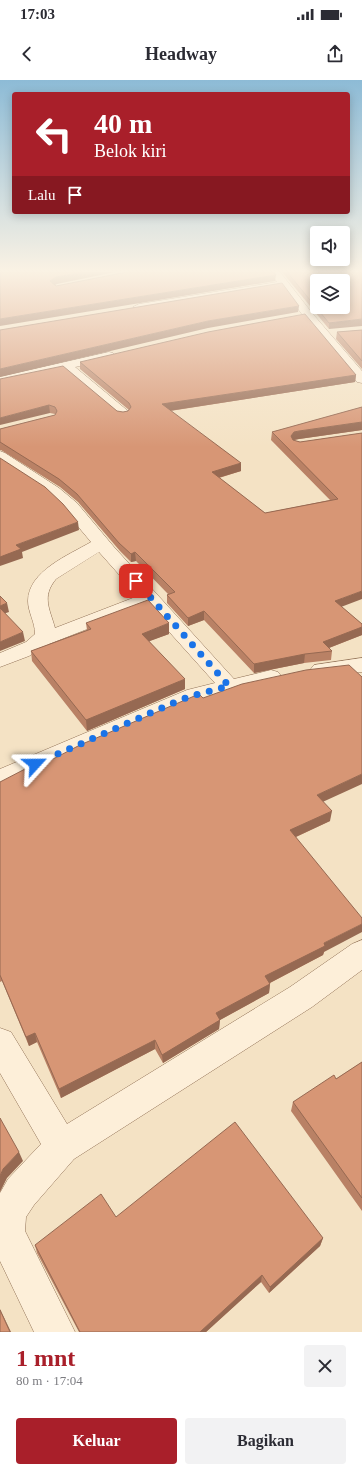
<!DOCTYPE html>
<html lang="id">
<head>
<meta charset="utf-8">
<style>
	body { margin:0; font-family:Georgia,serif; background:#f2f2f3; color:#2b2b33; height:100vh; display:flex; flex-direction:column; font-size:15px; white-space:nowrap }
	* { box-sizing:border-box; margin:0 }
	p { font-size:13px; color:#7c7c81 }
	.icon { flex:none; width:22px; height:22px; fill:none; stroke:currentColor; stroke-width:2; stroke-linecap:round; stroke-linejoin:round }
	.map { position:relative; height:1252px; overflow:hidden }
	.details { display:flex; flex-direction:column; background:#fff; flex:1 }
	.details>* { flex:none }
	.hud { position:absolute; left:12px; top:12px; width:338px; height:122px; border-radius:4px; box-shadow:0 2px 10px #0003; background:#a91f2a; color:#fff; overflow:hidden }
	.controls { position:absolute; left:310px; top:146px; display:grid; gap:8px }
	.controls a { display:grid; place-items:center; width:40px; height:40px; border-radius:4px; background:#fff; box-shadow:0 2px 10px #0003; font-size:20px }
	.pin { position:absolute; display:grid; place-items:center; width:34px; height:34px; color:#fff; margin:-17px; border-radius:8px; box-shadow:0 2px 6px #0006 }
	.me { position:absolute; width:44px; margin:-22px; rotate:66deg; stroke-linejoin:round; filter:drop-shadow(0 0 3px #0008) }
	.turn { display:flex; align-items:center; gap:14px; height:84px; padding:0 16px; font-size:18px }
	.turn .icon { width:52px; height:52px; stroke-width:2.5 }
	.turn b { display:block; font-size:28px; line-height:34px }
	.then { display:flex; align-items:center; height:38px; padding:0 16px; background:#0003; gap:8px; font-size:15px }
	.round { display:grid; place-items:center; flex:none; width:42px; height:42px; border-radius:4px; background:#f2f2f3 }
	.headline { display:flex; align-items:center; justify-content:space-between; height:68px; padding:0 16px }
	h1 { font-size:24px; font-weight:700; line-height:30px; color:#a91f2a }
	.primary-button { display:flex; gap:8px; margin-top:auto; padding:8px 16px }
	.primary-button a { flex:1; height:46px; border-radius:4px; background:#a91f2a; color:#fff; font-size:16px; font-weight:700; line-height:46px; text-align:center }
	.primary-button a+a { background:#f2f2f3; color:#2b2b33 }
	.status { display:flex; justify-content:space-between; align-items:center; height:28px; padding:0 20px; background:#fff; direction:ltr }
	.status svg { height:11px; fill:currentColor }
	header { display:flex; justify-content:space-between; align-items:center; height:52px; padding:0 16px; background:#fff; font-size:18px; font-weight:700 }
	.map>svg:first-child { display:block }
	.lines { fill:none; stroke-linecap:round; stroke-linejoin:round }
	.minor-casing { stroke:#927257; stroke-width:1 }
	.minor { fill:#fdefd9; fill-rule:evenodd }
	.wall { fill:#b98165 }
	.shaded-wall { fill:#966952 }
	.building { fill:#d79675; stroke:#966952; fill-rule:evenodd }
	.route { stroke:#1a73e8; stroke-width:7; stroke-dasharray:0 12.6 }
</style>
</head>
<body>
<div class="status"><b>17:03</b><svg viewBox="0 0 49 12"><path d="M0 12V9h3v3zM5 12V6h3v6zM10 12V3h3v9zM15 12V0h3v12zM26 1h20v11H26zM47 4h2v5h-2z"/></svg></div>
<header><svg class="icon" aria-label="back" viewBox="0 0 24 24"><path d="M15 5l-7 7 7 7"/></svg>Headway<svg class="icon" aria-label="share" viewBox="0 0 24 24"><path d="M12 15V3M7 8l5-5 5 5M5 13v7h14v-7"/></svg></header>
<div class="map">
<svg width="362" height="1252" viewBox="0 0 362 1252">
	<rect width="100%" height="100%" fill="#f4e2c4"/>
	<g class="lines">
		<g class="minor-casing">
			<g id="minor">
				<polygon points="272,192 280,192 312,233 362,291 362,303 357,302 304,237 282,207 139,230 133,227 139,224 277,202 271,193"/>
				<polygon points="109,272 113,273 115,276 113,279 75,287 128,331 130,334 128,337 123,338 118,337 63,290 0,305 0,297"/>
				<path d="M0,371L5,373L59,408L77,423L114,467L234,599L271,590L278,592L282,597L278,602L201,621L0,708V689L187,610L215,603L146,526L49,564L29,576L0,587V573L26,562L35,554C35,542 28,532 28,521C28,491 69,475 91,462L65,431L47,414L0,383ZM99,472L138,516L55,548C50,529 41,517 56,499Z"/>
				<polygon points="362,578 362,592 321,597 314,595 310,590 314,585"/>
				<polygon points="362,860 362,890 312,927 74,1079 34,1125 26,1137 25,1151 75,1252 34,1252 0,1181 0,1113 8,1099 41,1064 0,993 0,948 11,952 67,1044 290,907 352,864"/>
			</g>
		</g>
		<use href="#minor" class="minor"/>
	</g>
	<g class="wall">
		<polygon points="282,192 362,192 329,249"/>
		<polygon points="362,250 362,289 336,259 337,252"/>
		<polygon points="80,282 356,295 355,302 170,331 241,391 219,398 265,433 330,420 271,360 272,352 362,327 362,350 299,359 293,360 300,362 362,353 341,527 362,544 362,555 329,568 332,571 331,580 304,583 254,593 204,540 188,546 167,523 167,515 168,514 136,481 131,482 120,471 78,422 60,407 1,370 0,370 0,349 55,335 55,334 50,333 0,299 117,331 123,332 128,331 129,330 80,289"/>
		<polygon points="86,543 169,554 149,561 185,609 87,651 32,581 31,571 87,550"/>
		<polygon points="203,618 323,721 330,741 296,757 324,872 323,875 270,903 269,913 220,940 219,949 163,983 155,969 61,1018 37,962 29,966 2,901 0,902 0,702 30,691"/>
		<polygon points="362,982 362,1131 291,1031 293,1022 336,999"/>
		<polygon points="116,1137 323,1158 320,1166 269,1213 261,1202 206,1252 79,1252 37,1173 35,1165"/>
	</g>
	<g class="shaded-wall">
		<polygon points="85,192 115,192 57,204 51,207 50,201 56,197"/>
		<polygon points="276,195 275,201 0,246 0,239"/>
		<polygon points="299,226 298,232 208,248 0,297 0,289 208,241"/>
		<polygon points="362,239 362,246 329,249 329,243"/>
		<polygon points="356,295 355,302 162,332 162,324"/>
		<polygon points="49,325 50,333 0,345 0,338"/>
		<polygon points="362,342 362,350 299,359 294,360 291,363 291,356 294,352"/>
		<polygon points="241,383 241,391 211,400 212,392"/>
		<polygon points="78,442 79,450 22,472 23,478 0,486 0,477 16,465"/>
		<polygon points="135,472 136,481 131,482 131,474"/>
		<polygon points="362,511 362,519 333,530 335,521"/>
		<polygon points="7,523 9,532 0,535 0,526"/>
		<polygon points="204,531 204,540 188,546 188,538"/>
		<polygon points="169,543 169,554 142,564 142,554"/>
		<polygon points="362,547 362,555 321,571 323,562"/>
		<polygon points="23,552 25,561 0,571 0,562"/>
		<polygon points="305,574 304,583 254,593 254,584"/>
		<polygon points="185,599 185,609 87,651 86,640"/>
		<polygon points="362,694 362,704 316,725 317,715"/>
		<polygon points="332,731 330,741 289,760 290,750"/>
		<polygon points="362,844 362,852 324,872 323,875 264,906 265,896 324,863"/>
		<polygon points="270,904 269,913 220,940 219,949 163,983 162,975 216,933"/>
		<polygon points="35,953 37,962 29,966 26,957"/>
		<polygon points="155,960 155,969 61,1018 59,1009"/>
		<polygon points="19,1072 23,1081 7,1098 0,1112 0,1096 3,1089"/>
		<polygon points="323,1158 320,1166 269,1213 270,1207"/>
		<polygon points="262,1195 261,1202 206,1252 200,1252"/>
		<polygon points="0,1229 11,1252 10,1252 0,1230"/>
	</g>
	<g class="building">
		<polygon points="0,192 85,192 56,197 50,201 56,206 127,192 274,192 276,195 0,239"/>
		<path d="M287,192H362V239L329,243ZM317,201H343V227H317Z"/>
		<polygon points="282,203 299,226 208,241 0,289 0,250"/>
		<polygon points="305,234 356,295 162,324 241,383 212,392 265,433 338,419 272,352 362,327 362,342 299,351 294,352 291,356 293,360 300,362 362,353 362,511 335,521 362,544 362,547 323,562 332,571 305,574 254,584 204,531 188,538 167,515 175,512 135,472 131,474 119,463 77,414 59,399 0,362 0,349 55,335 57,331 55,327 49,325 0,338 0,299 63,286 117,331 123,332 128,331 131,327 129,323 80,282 208,252"/>
		<polygon points="362,250 362,281 337,252"/>
		<polygon points="0,378 45,407 63,424 78,442 16,465 21,469 0,477"/>
		<polygon points="0,516 7,523 0,526"/>
		<polygon points="148,520 169,543 142,554 185,599 86,640 31,571 91,549 86,543"/>
		<polygon points="0,528 23,552 0,562"/>
		<polygon points="349,585 362,597 362,694 317,715 332,731 290,750 362,838 362,844 324,863 325,866 265,896 270,904 216,933 220,940 162,975 155,960 59,1009 35,953 26,957 0,895 0,702 27,688 30,691 80,665 199,614 203,618 242,604 306,590"/>
		<polygon points="362,982 362,1118 293,1022 334,995 336,999"/>
		<polygon points="0,1038 19,1072 3,1089 0,1096"/>
		<polygon points="235,1042 323,1158 270,1207 262,1195 200,1252 80,1252 35,1165 101,1114 116,1137"/>
		<polygon points="0,1230 10,1252 0,1252"/>
	</g>
	<linearGradient id="sky" x2="0" y2="1"><stop stop-color="#8dbbd6"/><stop offset="0.52" stop-color="#faf2e4"/><stop offset="1" stop-color="#faf2e4" stop-opacity="0"/></linearGradient>
	<rect width="362" height="367" fill="url(#sky)"/>
	<g class="lines">
		<polyline class="route" points="35,684 180,620 195,615 229,606 136,501"/>
	</g>
</svg>
<div class="controls">
<a><svg class="icon" aria-label="sound" viewBox="0 0 24 24"><path d="M4 9h4l5-4v14l-5-4H4zM17 9q2 3 0 6"/></svg></a>
<a><svg class="icon" aria-label="layers" viewBox="0 0 24 24"><path d="M12 4l9 5-9 5-9-5zM3 14l9 5 9-5"/></svg></a>
</div>
<div class="pin" style="left:136px;top:501px;background:#d93025"><svg class="icon" aria-label="arrive" viewBox="0 0 24 24"><path d="M6 21V4h12l-3 4 3 4H6"/></svg></div>
<svg class="me" style="left:35px;top:684px" viewBox="-20 -20 40 40"><path d="M0-17L14 15 0 8-14 15z" fill="#1a73e8" stroke="#fff" stroke-width="4"/></svg>
<div class="hud">
<div class="turn"><svg class="icon" aria-label="left" viewBox="0 0 24 24"><path d="M17 20v-9H6M10 6l-5 5 5 5"/></svg><div><b>40 m</b>Belok kiri</div></div>
<div class="then">Lalu<svg class="icon" aria-label="arrive" viewBox="0 0 24 24"><path d="M6 21V4h12l-3 4 3 4H6"/></svg></div>
</div>
</div>
<section class="details">
<div class="headline"><div><h1>1 mnt</h1><p>80 m · 17:04</p></div><a class="round"><svg class="icon" aria-label="close" viewBox="0 0 24 24"><path d="M6 6l12 12M18 6L6 18"/></svg></a></div>
<div class="primary-button"><a>Keluar</a><a>Bagikan</a></div>
</section>
</body>
</html>
